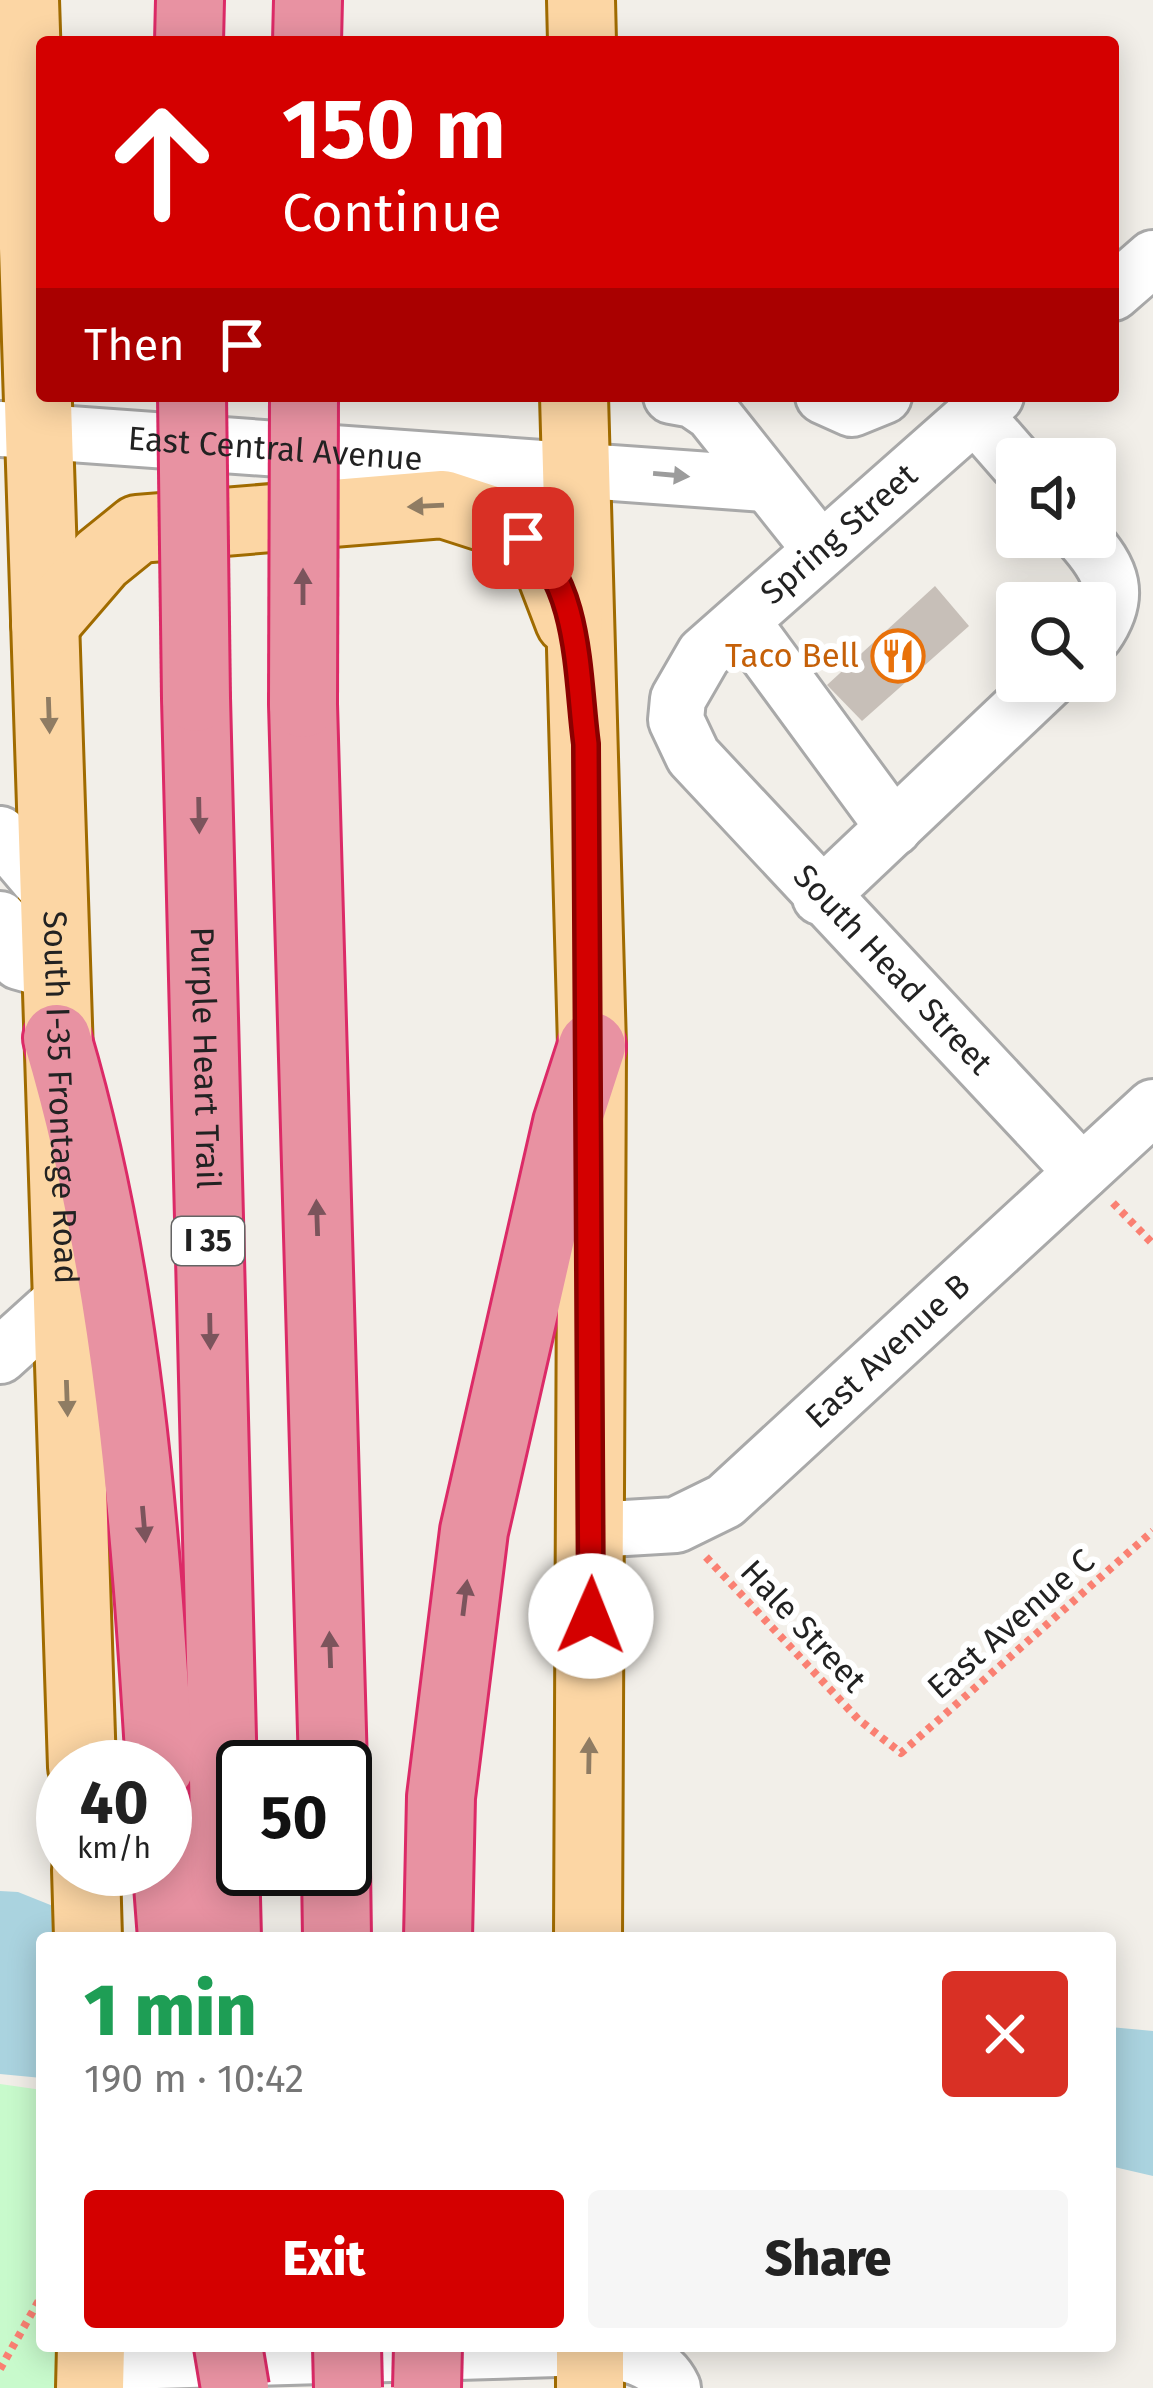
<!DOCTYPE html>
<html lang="en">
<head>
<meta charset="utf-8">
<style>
	body { margin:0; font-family:"Fira Sans",sans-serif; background:#f6f6f6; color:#222; height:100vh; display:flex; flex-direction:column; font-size:45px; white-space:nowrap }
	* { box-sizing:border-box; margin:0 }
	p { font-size:39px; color:#767676 }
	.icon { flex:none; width:66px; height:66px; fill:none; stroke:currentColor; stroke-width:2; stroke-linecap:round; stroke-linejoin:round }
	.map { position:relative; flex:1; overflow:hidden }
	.drawer { position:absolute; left:36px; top:1932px; width:1080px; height:420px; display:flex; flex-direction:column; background:#fff; border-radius:12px; box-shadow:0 6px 30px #0003 }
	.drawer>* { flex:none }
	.hud { position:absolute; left:36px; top:36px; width:1083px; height:366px; border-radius:12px; box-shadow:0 6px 30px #0003; background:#d40000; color:#fff; overflow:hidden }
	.buttons { position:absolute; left:996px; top:438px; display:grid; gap:24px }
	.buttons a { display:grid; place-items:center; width:120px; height:120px; border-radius:12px; background:#fff; box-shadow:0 6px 30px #0003; font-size:60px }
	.speed { position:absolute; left:36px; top:1740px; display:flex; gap:24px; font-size:60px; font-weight:700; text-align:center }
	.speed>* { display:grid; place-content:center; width:156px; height:156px; border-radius:50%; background:#fff; box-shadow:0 6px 30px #0003; line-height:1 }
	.speed small { font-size:30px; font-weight:400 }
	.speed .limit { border:6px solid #111; border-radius:18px; background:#fff; color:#111 }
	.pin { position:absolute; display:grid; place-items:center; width:102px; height:102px; color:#fff; margin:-51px; border-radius:24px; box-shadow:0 6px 18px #0006 }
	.me { position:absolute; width:132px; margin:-66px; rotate:1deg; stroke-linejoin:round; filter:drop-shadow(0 0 9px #0008) }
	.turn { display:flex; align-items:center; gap:42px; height:252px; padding:0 48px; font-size:54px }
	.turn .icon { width:156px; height:156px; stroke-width:2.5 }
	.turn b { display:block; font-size:84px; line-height:102px }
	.then { display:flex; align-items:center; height:114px; padding:0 48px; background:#0003; gap:24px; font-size:45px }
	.round { display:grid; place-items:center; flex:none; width:126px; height:126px; border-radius:12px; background:#f6f6f6 }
	.head { display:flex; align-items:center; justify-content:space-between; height:204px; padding:0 48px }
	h1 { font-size:72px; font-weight:800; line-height:90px; color:#1e9e55 }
	.primary-button { display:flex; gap:24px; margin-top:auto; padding:24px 48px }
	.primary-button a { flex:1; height:138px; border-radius:12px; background:#d40000; color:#fff; font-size:48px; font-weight:800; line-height:138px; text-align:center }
	.primary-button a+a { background:#f6f6f6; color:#222 }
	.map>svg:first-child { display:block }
	.park { fill:#c8facc }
	.water { fill:#aad3df }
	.building { fill:#c7bfb8 }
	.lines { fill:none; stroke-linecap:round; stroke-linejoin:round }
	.minor-casing { stroke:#a9a9a9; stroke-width:60 }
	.major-casing { stroke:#a06b00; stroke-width:72 }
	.highway-casing { stroke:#dc2a67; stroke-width:72 }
	.path { stroke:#fa8072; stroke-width:8; stroke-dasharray:6 6; stroke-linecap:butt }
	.minor { stroke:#fff; stroke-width:54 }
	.major { stroke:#fcd6a4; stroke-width:66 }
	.highway { stroke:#e892a2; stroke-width:66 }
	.highway-bridge-casing { stroke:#dc2a67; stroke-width:72; stroke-linecap:butt }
	.highway-bridge { stroke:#e892a2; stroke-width:66 }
	.oneway { fill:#9c9c9c }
	.oneway2 { fill:#8f7c63 }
	.oneway3 { fill:#7b545c }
	.route-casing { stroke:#8a0000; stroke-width:30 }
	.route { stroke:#d40000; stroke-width:21 }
	.labels { text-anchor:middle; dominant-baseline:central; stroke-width:12; stroke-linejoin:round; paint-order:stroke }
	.shield { fill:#fff; stroke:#646464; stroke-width:3 }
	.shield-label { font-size:30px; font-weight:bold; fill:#222 }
	.street-label { font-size:33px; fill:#222; stroke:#fff }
	.food-label { font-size:33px; fill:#c56008; stroke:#fff; text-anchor:end }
</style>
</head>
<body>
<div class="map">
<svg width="1153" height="2388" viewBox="0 0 1153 2388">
	<rect width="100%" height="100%" fill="#f2efe9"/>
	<polygon class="park" points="0,2084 42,2090 42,2346 91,2346 90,2388 0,2388"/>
	<g class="water">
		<polygon points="0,1891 18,1892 133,1938 42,1938 42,2078 0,2074"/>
		<polygon points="1110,2027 1153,2031 1153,2176 1110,2166"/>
	</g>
	<polygon class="building" points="935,586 969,626 862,721 827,685"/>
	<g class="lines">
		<g class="minor-casing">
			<g id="minor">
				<polyline points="1113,293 1153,258"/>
				<polyline points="671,396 693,400 712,413 821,550"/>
				<polyline points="823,396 852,409 884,396"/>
				<path id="s1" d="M996,396L704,654L678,699L676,720L693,756L1082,1172"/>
				<polyline points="975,415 1017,463"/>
				<path id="s2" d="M0,429L765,484"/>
				<path d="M1082,537C1112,571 1123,595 1095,635"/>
				<polyline points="742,621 894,828"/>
				<polyline points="0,834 57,901"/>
				<polyline points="820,897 1048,681"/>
				<polyline points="0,919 19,962 58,973"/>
				<polyline points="0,1356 63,1299"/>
				<path id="s3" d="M592,1530L676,1525L725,1501L1153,1107"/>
				<path d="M90,2363L590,2348C622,2353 658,2356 673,2388"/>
			</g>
		</g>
		<g class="major-casing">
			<g id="major">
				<path id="s4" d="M25,0L82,1767"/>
				<polyline points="581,0 582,42"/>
				<polyline points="574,396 592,1046 588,1938"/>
				<polyline points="45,624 101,559 138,529 443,504 502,523 543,553 569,621"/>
				<polyline points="86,1869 88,1938"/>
				<polyline points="590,2346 590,2388"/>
				<polyline points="90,2388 91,2346"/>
			</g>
		</g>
		<g class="highway-casing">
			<g id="highway">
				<polyline points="189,42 190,0"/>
				<polyline points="307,42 308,0"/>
				<path id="s5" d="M196,698L227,1938"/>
				<polyline points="303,704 333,1767"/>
				<path d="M57,1038C127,1274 145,1522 160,1767"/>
				<polyline points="165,1845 172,1938"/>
				<polyline points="336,1869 337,1938"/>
				<polyline points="438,1938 441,1797 474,1531 567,1123 592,1046"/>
			</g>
		</g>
		<g class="path">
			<polyline points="1113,1203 1153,1244"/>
			<polyline points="706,1557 858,1719 901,1753 1153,1531"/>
			<polyline points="0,2369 42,2295"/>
		</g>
		<use href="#minor" class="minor"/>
		<use href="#major" class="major"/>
		<use href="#highway" class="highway"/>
		<g class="highway-bridge-casing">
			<g id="highway-bridge">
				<polyline points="192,396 196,698"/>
				<polyline points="303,704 304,396"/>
				<polyline points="228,2346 235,2388"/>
				<polyline points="347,2346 348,2388"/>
				<polyline points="427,2388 428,2346"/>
			</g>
		</g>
		<use href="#highway-bridge" class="highway-bridge"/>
	</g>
	<defs><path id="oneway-solid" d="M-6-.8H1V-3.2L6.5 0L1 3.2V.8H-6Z" transform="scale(3)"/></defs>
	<use class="oneway" href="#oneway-solid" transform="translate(671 475) rotate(5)"/>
	<g class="oneway2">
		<use href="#oneway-solid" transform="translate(426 506) rotate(177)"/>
		<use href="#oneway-solid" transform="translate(49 715) rotate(88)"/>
		<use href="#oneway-solid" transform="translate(67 1398) rotate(88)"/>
		<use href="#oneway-solid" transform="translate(589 1756) rotate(-89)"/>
	</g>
	<g class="oneway3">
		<use href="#oneway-solid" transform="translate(303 587) rotate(-90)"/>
		<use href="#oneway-solid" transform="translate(199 815) rotate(89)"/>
		<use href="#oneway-solid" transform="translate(317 1218) rotate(-92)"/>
		<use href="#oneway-solid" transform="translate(210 1331) rotate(89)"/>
		<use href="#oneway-solid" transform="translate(144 1524) rotate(85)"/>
		<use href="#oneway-solid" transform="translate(465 1598) rotate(-83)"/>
		<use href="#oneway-solid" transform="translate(330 1650) rotate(-92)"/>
	</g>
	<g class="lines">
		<g class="route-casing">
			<path id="route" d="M523,538C581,581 577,677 586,744L591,1616"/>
		</g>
		<use href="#route" class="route"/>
	</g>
	<defs>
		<g id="restaurant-ring" transform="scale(2.7)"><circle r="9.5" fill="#fff" stroke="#e8710a" stroke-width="1.5"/><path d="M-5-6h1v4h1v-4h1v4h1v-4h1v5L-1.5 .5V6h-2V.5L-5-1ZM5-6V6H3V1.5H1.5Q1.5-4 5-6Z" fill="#e8710a"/></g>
	</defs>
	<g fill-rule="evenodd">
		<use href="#restaurant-ring" x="898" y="656"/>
	</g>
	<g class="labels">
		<rect class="shield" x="172" y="1217" width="72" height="48" rx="9"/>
		<g class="shield-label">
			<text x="208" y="1241">I 35</text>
		</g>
		<g class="street-label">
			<text stroke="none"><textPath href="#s2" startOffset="276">East Central Avenue</textPath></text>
			<text transform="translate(839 534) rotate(-41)">Spring Street</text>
			<text stroke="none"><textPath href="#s1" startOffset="795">South Head Street</textPath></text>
			<text stroke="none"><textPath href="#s5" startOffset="360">Purple Heart Trail</textPath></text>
			<text stroke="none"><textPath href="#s4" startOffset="1098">South I-35 Frontage Road</textPath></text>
			<text stroke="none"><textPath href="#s3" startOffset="360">East Avenue B</textPath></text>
			<text transform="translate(1011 1624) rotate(-41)">East Avenue C</text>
			<text transform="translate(803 1626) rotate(47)">Hale Street</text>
		</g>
		<g class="food-label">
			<text x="859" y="656">Taco Bell</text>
		</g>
	</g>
</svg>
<div class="buttons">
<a><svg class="icon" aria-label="sound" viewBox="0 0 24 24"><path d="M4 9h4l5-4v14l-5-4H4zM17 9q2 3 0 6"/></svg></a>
<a><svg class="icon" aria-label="search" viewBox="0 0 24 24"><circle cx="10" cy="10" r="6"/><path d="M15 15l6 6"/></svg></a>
</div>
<div class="speed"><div>40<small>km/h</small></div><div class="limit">50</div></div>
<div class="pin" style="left:523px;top:538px;background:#d93025"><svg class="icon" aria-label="arrive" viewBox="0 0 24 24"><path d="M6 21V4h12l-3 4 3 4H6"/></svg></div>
<svg class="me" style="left:591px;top:1616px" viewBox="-20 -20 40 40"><circle r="19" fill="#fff"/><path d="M0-13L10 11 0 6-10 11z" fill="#d40000"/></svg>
<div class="hud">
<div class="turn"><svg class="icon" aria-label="ahead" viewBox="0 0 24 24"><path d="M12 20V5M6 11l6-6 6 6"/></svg><div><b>150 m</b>Continue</div></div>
<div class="then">Then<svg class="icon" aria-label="arrive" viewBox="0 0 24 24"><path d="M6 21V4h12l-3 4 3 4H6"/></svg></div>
</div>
<section class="drawer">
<div class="head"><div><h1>1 min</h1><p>190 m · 10:42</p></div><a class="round" style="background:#d93025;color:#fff"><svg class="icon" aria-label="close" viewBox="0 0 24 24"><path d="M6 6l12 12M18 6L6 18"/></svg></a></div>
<div class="primary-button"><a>Exit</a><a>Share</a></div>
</section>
</div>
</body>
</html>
